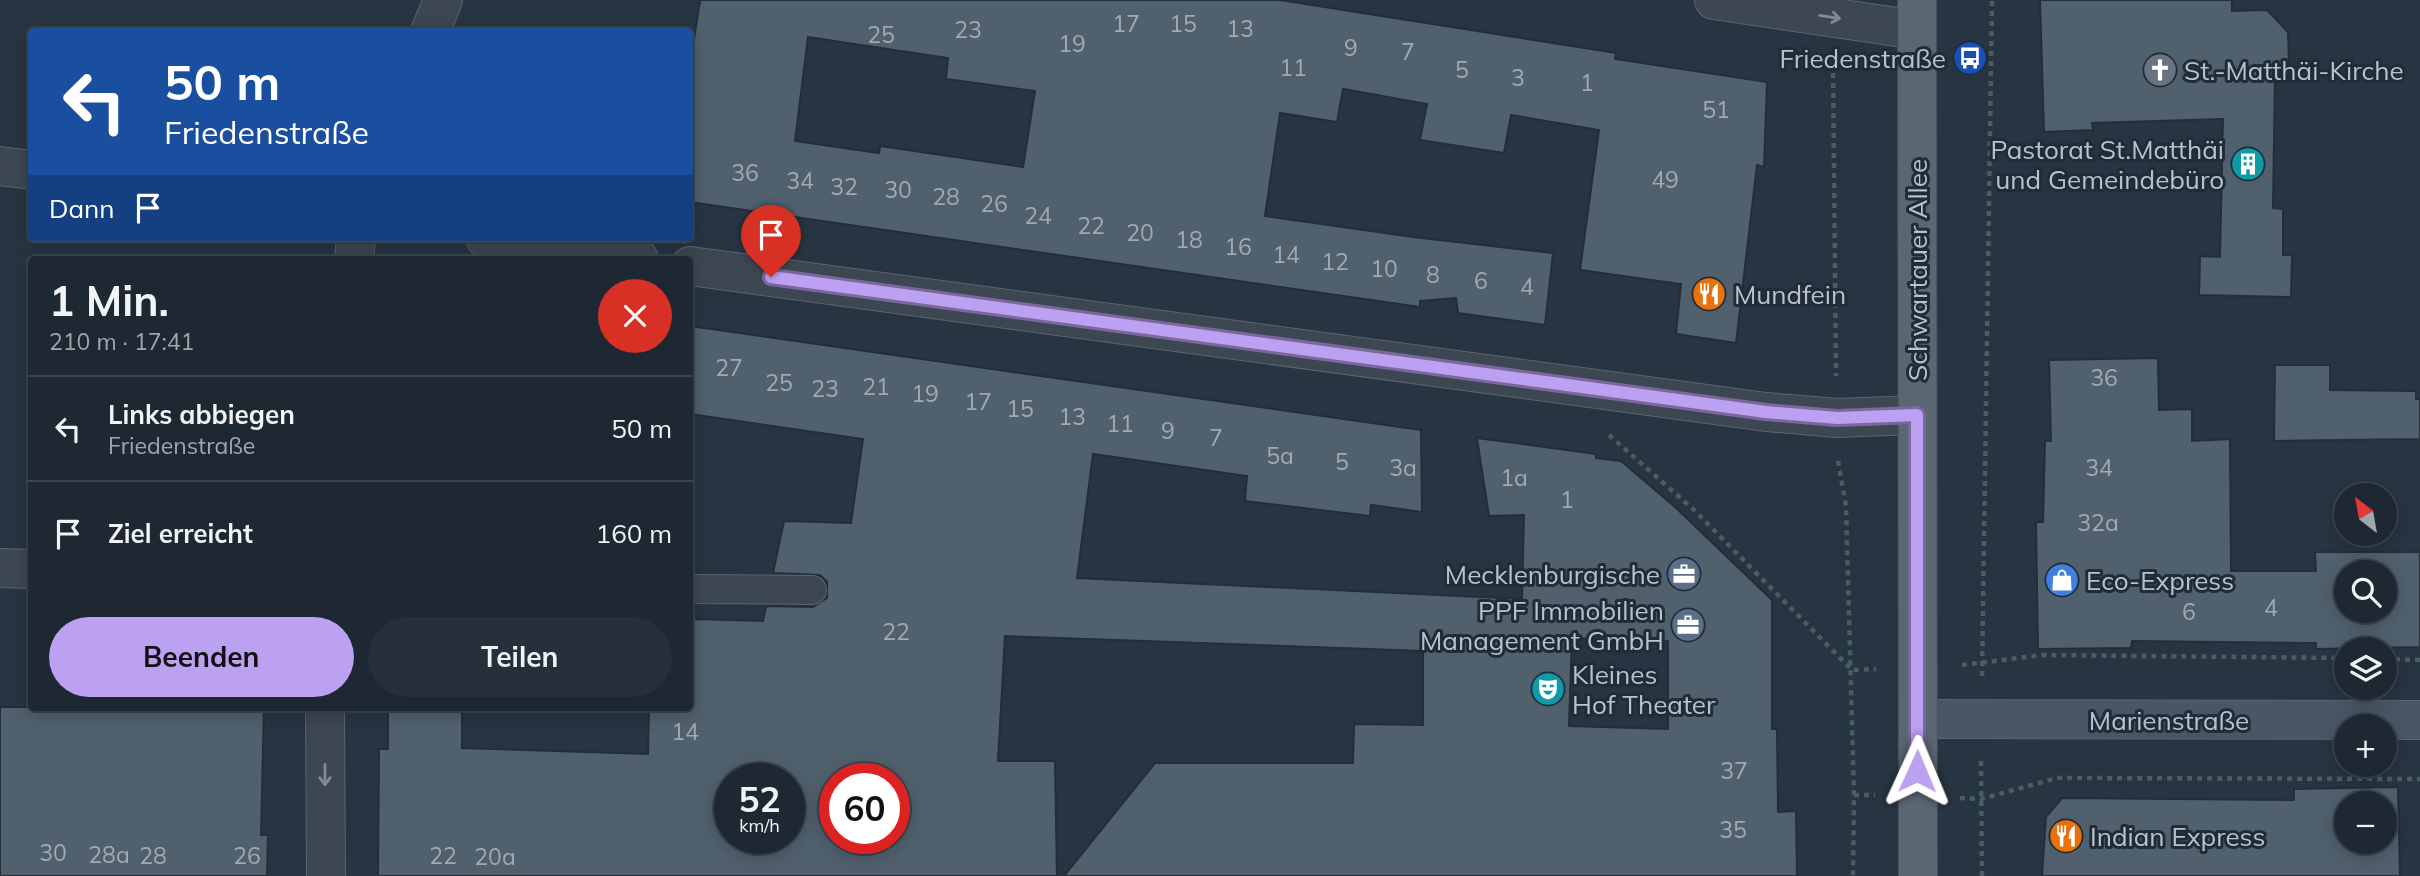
<!DOCTYPE html>
<html lang="de">
<head>
<meta charset="utf-8">
<style>
	body { margin:0; font-family:Mulish,sans-serif; background:#25303a; color:#f1f3f6; height:100vh; display:flex; flex-direction:column; font-size:26px; white-space:nowrap }
	* { box-sizing:border-box; margin:0 }
	p { font-size:23px; color:#a0a6ac }
	.icon { flex:none; width:38px; height:38px; fill:none; stroke:currentColor; stroke-width:2; stroke-linecap:round; stroke-linejoin:round }
	.map { position:relative; flex:1; overflow:hidden }
	.side { position:absolute; left:28px; top:256px; width:665px; height:455px; display:flex; flex-direction:column; background:#1d2832; border-radius:7px; box-shadow:0 4px 18px #0003,0 0 0 2px #3b444d }
	.side>* { flex:none }
	.hud { position:absolute; left:28px; top:28px; width:665px; height:214px; border-radius:7px; box-shadow:0 4px 18px #0003,0 0 0 2px #3b444d; background:#1a4fa0; color:#fff; overflow:hidden }
	.needle { width:46px; rotate:329deg }
	.fabs { position:absolute; left:2334px; top:483px; display:grid; gap:14px }
	.fabs a { display:grid; place-items:center; width:63px; height:63px; border-radius:50%; background:#1d2832; box-shadow:0 4px 18px #0003,0 0 0 2px #3b444d; font-size:35px }
	.speed { position:absolute; left:714px; top:763px; display:flex; gap:14px; font-size:35px; font-weight:700; text-align:center }
	.speed>* { display:grid; place-content:center; width:91px; height:91px; border-radius:50%; background:#1d2832; box-shadow:0 4px 18px #0003,0 0 0 2px #3b444d; line-height:1 }
	.speed small { font-size:18px; font-weight:400 }
	.speed .limit { border:10px solid #d22; background:#fff; color:#111 }
	.pin { position:absolute; display:grid; place-items:center; width:60px; height:60px; color:#fff; margin:-72px -30px; border-radius:50% 50% 50% 0; rotate:-45deg; box-shadow:0 0 7px #0007 }
	.pin .icon { rotate:45deg }
	.me { position:absolute; width:77px; margin:-38px; rotate:1deg; stroke-linejoin:round; filter:drop-shadow(0 0 5px #0008) }
	.turn { display:flex; align-items:center; gap:24px; height:147px; padding:0 21px; font-size:32px }
	.turn .icon { width:91px; height:91px; stroke-width:2.5 }
	.turn b { display:block; font-size:49px; line-height:60px }
	.then { display:flex; align-items:center; height:66px; padding:0 21px; background:#0003; gap:14px; font-size:26px }
	.round { display:grid; place-items:center; flex:none; width:74px; height:74px; border-radius:37px; background:#25303a }
	.overview { display:flex; align-items:center; justify-content:space-between; height:119px; padding:0 21px }
	h1 { font-size:42px; font-weight:700; line-height:52px }
	.cta { display:flex; gap:14px; margin-top:auto; padding:14px 21px }
	.cta a { flex:1; height:80px; border-radius:42px; background:#bca0f2; color:#111; font-size:28px; font-weight:700; line-height:80px; text-align:center }
	.cta a+a { background:#25303a; color:#f1f3f6 }
	ul { padding:0; list-style:none }
	li { display:flex; align-items:center; gap:21px; height:105px; padding:0 21px; border-top:2px solid #3b444d }
	li div { flex:1 }
	li b { display:block; font-size:26px }
	li em { font-style:normal }
	.map>svg:first-child { display:block }
	.building { fill:#50606d; stroke:#222e39; stroke-width:2; fill-rule:evenodd }
	.lines { fill:none; stroke-linecap:round; stroke-linejoin:round }
	.lane-casing { stroke:#5a656f; stroke-width:30 }
	.street-casing { stroke:#5a656f; stroke-width:40 }
	.secondary-casing { stroke:#5a656f; stroke-width:40 }
	.primary-casing { stroke:#45505b; stroke-width:40 }
	.path { stroke:#485f5f; stroke-width:4.5; stroke-dasharray:5 5; stroke-linecap:butt }
	.lane { stroke:#3c4752; stroke-width:28 }
	.street { stroke:#3c4752; stroke-width:38 }
	.secondary { stroke:#4a5665; stroke-width:38 }
	.primary { stroke:#5a6671; stroke-width:38 }
	.oneway { stroke:#818b95 }
	.route-casing { stroke:#7a689d; stroke-width:18 }
	.route { stroke:#bca0f2; stroke-width:12 }
	.labels { text-anchor:middle; dominant-baseline:central; stroke-width:6; stroke-linejoin:round; paint-order:stroke }
	.number-label { font-size:23px; fill:#9faab4 }
	.poi-label { font-size:26px; fill:#b9c2cc; stroke:#202c37; text-anchor:start }
	.street-label { font-size:26px; fill:#b9c2cc; stroke:#202c37 }
</style>
</head>
<body>
<div class="map">
<svg width="2420" height="876" viewBox="0 0 2420 876">
	<rect width="100%" height="100%" fill="#273542"/>
	<g class="building">
		<path d="M700,0H1280L1616,53L1615,59L1767,82L1764,167L1757,165L1736,343L1676,334L1681,284L1580,270L1599,130L1511,115L1504,153L1420,140L1427,104L1343,89L1337,122L1280,113L1265,216L1413,237L1553,253L1545,325L1458,313L1456,298L1420,301V307L690,202V66ZM808,37L948,58L946,79L1035,91L1023,167L880,146L879,153L795,141Z"/>
		<polygon points="2040,0 2232,0 2232,11 2267,10 2288,32 2289,61 2275,73 2273,208 2283,209 2283,255 2292,255 2291,297 2199,295 2200,256 2220,257 2223,119 2092,123 2093,130 2044,132"/>
		<path d="M690,326L1421,430L1422,512L1371,505L1370,516L1245,501L1247,476L1093,454L1077,578L1522,599L1524,515L1489,516L1477,438L1596,454V458L1621,461L1675,507L1772,600V729H1777L1778,812L1796,811L1797,876H1064L1155,763H1353L1354,724L1423,725V651L1005,636L998,761H1055L1057,876H378L379,749H388V707H462V748L648,754L649,707H690V619L763,621L766,606L813,607L827,598V582L820,575L773,573L784,521L851,523L863,439L690,414ZM1572,638L1668,641V729L1569,726ZM730,779H789V838H730ZM835,779H894V838H835Z"/>
		<path d="M2158,358L2159,410L2192,409V441L2230,439L2231,571H2316L2315,552H2420V647L2316,649V643L2132,641L2131,648L2038,649L2036,522H2043L2045,441H2051L2049,360ZM2347,572H2385V611H2347Z"/>
		<polygon points="2275,365 2330,365 2330,390 2416,391 2416,399 2420,399 2420,439 2274,441"/>
		<polygon points="0,707 264,707 261,835 268,835 267,876 0,876"/>
		<path d="M2398,787L2400,876H2042L2046,817L2062,798L2294,800V789ZM2347,803H2385V842H2347Z"/>
	</g>
	<g class="lines">
		<g class="lane-casing">
			<polyline id="lane" points="690,589 812,590"/>
		</g>
		<g class="street-casing">
			<g id="street">
				<polyline points="1714,0 1917,30"/>
				<polyline points="430,32 443,0"/>
				<polyline points="0,166 32,170"/>
				<polyline points="485,238 639,259"/>
				<polyline points="354,259 356,238"/>
				<polyline points="690,266 1766,412 1837,418 1917,415"/>
				<polyline points="0,568 32,569"/>
				<polyline points="325,707 326,876"/>
			</g>
		</g>
		<g class="secondary-casing">
			<polyline id="secondary" points="1918,719 2420,720"/>
		</g>
		<g class="primary-casing">
			<polyline id="primary" points="1917,0 1918,876"/>
		</g>
		<g class="path">
			<polyline points="1833,63 1836,376"/>
			<polyline points="1609,435 1693,509 1852,670 1876,669"/>
			<polyline points="1838,461 1846,506 1854,795 1853,876"/>
			<polyline points="2385,659 2420,660"/>
			<polyline points="1962,665 2042,655 2347,658"/>
			<polyline points="1982,676 1992,0"/>
			<polyline points="1981,761 1982,876"/>
			<polyline points="1854,795 1875,795"/>
			<polyline points="1960,798 1981,799 2057,778 2420,779"/>
		</g>
		<use href="#lane" class="lane"/>
		<use href="#street" class="street"/>
		<use href="#secondary" class="secondary"/>
		<use href="#primary" class="primary"/>
	</g>
	<defs><path id="oneway-shaft" d="M-6 0H5M1.5-3L5.5 0L1.5 3" fill="none" stroke-width="1.6" stroke-linecap="round" stroke-linejoin="round" transform="scale(1.75)"/></defs>
	<g class="oneway">
		<use href="#oneway-shaft" transform="translate(1830 17) rotate(9)"/>
		<use href="#oneway-shaft" transform="translate(325 775) rotate(90)"/>
	</g>
	<g class="lines">
		<g class="route-casing">
			<polyline id="route" points="771,277 1766,412 1837,418 1917,415 1917,771"/>
		</g>
		<use href="#route" class="route"/>
	</g>
	<defs>
		<g id="bus-disc" transform="scale(1.75)"><circle r="9.5" fill="#1a4fb4" stroke="#202c37"/><path d="M-5-6H5V4H4V6H2V4H-2V6H-4V4H-5ZM-3.5-4V0h7V-4ZM-3.5 1.2v1.5H-2V1.2ZM2 1.2v1.5H3.5V1.2Z" fill="#fff"/></g>
		<g id="church-disc" transform="scale(1.75)"><circle r="9.5" fill="#6b7280" stroke="#202c37"/><path d="M-1.2-6h2.4v3.5h3.3v2.4h-3.3V6h-2.4V-.1h-3.3v-2.4h3.3Z" fill="#fff"/></g>
		<g id="building-disc" transform="scale(1.75)"><circle r="9.5" fill="#0f9aa8" stroke="#202c37"/><path d="M-4-6H4V6H1V3H-1V6H-4ZM-2.5-4.3h1.7v1.8h-1.7ZM.8-4.3h1.7v1.8H.8ZM-2.5-1h1.7V.8h-1.7ZM.8-1h1.7V.8H.8Z" fill="#fff"/></g>
		<g id="restaurant-disc" transform="scale(1.75)"><circle r="9.5" fill="#e8710a" stroke="#202c37"/><path d="M-5-6h1v4h1v-4h1v4h1v-4h1v5L-1.5 .5V6h-2V.5L-5-1ZM5-6V6H3V1.5H1.5Q1.5-4 5-6Z" fill="#fff"/></g>
		<g id="office-disc" transform="scale(1.75)"><circle r="9.5" fill="#5c6f8a" stroke="#202c37"/><path d="M-6-3h4V-5.5h4V-3h4V5H-6ZM-1-4.5V-3h2v-1.5ZM-6 0V1H6V0Z" fill="#fff"/></g>
		<g id="shop-disc" transform="scale(1.75)"><circle r="9.5" fill="#3f7fe0" stroke="#202c37"/><path d="M-5-2.5h2.3a2.7 3.5 0 0 1 5.4 0H5L5.5 6h-11ZM-1.5-2.5h3a1.5 2.3 0 0 0-3 0Z" fill="#fff"/></g>
		<g id="theatre-disc" transform="scale(1.75)"><circle r="9.5" fill="#0f9aa8" stroke="#202c37"/><path d="M-5-5.5Q0-4 5-5.5V0Q5 5 0 6Q-5 5-5 0ZM-3.3-2.5H-1v1.5H-3.3ZM1-2.5H3.3v1.5H1ZM-2.8 1Q0 5.5 2.8 1Z" fill="#fff"/></g>
	</defs>
	<g fill-rule="evenodd">
		<use href="#bus-disc" x="1970" y="58"/>
		<use href="#church-disc" x="2160" y="70"/>
		<use href="#building-disc" x="2248" y="164"/>
		<use href="#restaurant-disc" x="1709" y="294"/>
		<use href="#office-disc" x="1684" y="574"/>
		<use href="#shop-disc" x="2062" y="580"/>
		<use href="#office-disc" x="1688" y="625"/>
		<use href="#theatre-disc" x="1548" y="689"/>
		<use href="#restaurant-disc" x="2066" y="836"/>
	</g>
	<g class="labels">
		<g class="number-label">
			<text x="1126" y="23">17</text>
			<text x="1183" y="23">15</text>
			<text x="1240" y="28">13</text>
			<text x="968" y="29">23</text>
			<text x="881" y="34">25</text>
			<text x="1072" y="43">19</text>
			<text x="1351" y="47">9</text>
			<text x="1408" y="51">7</text>
			<text x="1293" y="67">11</text>
			<text x="1462" y="69">5</text>
			<text x="1518" y="77">3</text>
			<text x="1587" y="82">1</text>
			<text x="1716" y="109">51</text>
			<text x="745" y="172">36</text>
			<text x="1665" y="179">49</text>
			<text x="800" y="180">34</text>
			<text x="844" y="186">32</text>
			<text x="898" y="189">30</text>
			<text x="946" y="196">28</text>
			<text x="994" y="203">26</text>
			<text x="1038" y="215">24</text>
			<text x="1091" y="225">22</text>
			<text x="1140" y="232">20</text>
			<text x="1189" y="239">18</text>
			<text x="1238" y="246">16</text>
			<text x="1286" y="254">14</text>
			<text x="1335" y="261">12</text>
			<text x="1384" y="268">10</text>
			<text x="1433" y="274">8</text>
			<text x="1481" y="280">6</text>
			<text x="1527" y="286">4</text>
			<text x="729" y="367">27</text>
			<text x="2104" y="377">36</text>
			<text x="779" y="382">25</text>
			<text x="876" y="386">21</text>
			<text x="825" y="388">23</text>
			<text x="925" y="393">19</text>
			<text x="978" y="401">17</text>
			<text x="1020" y="408">15</text>
			<text x="1072" y="416">13</text>
			<text x="1120" y="423">11</text>
			<text x="1168" y="430">9</text>
			<text x="1216" y="437">7</text>
			<text x="1280" y="455">5a</text>
			<text x="1342" y="461">5</text>
			<text x="1403" y="467">3a</text>
			<text x="2099" y="467">34</text>
			<text x="1514" y="477">1a</text>
			<text x="1567" y="499">1</text>
			<text x="2098" y="522">32a</text>
			<text x="2271" y="607">4</text>
			<text x="2189" y="611">6</text>
			<text x="896" y="631">22</text>
			<text x="685" y="731">14</text>
			<text x="1734" y="770">37</text>
			<text x="1733" y="829">35</text>
			<text x="53" y="852">30</text>
			<text x="109" y="854">28a</text>
			<text x="153" y="855">28</text>
			<text x="247" y="855">26</text>
			<text x="443" y="855">22</text>
			<text x="495" y="856">20a</text>
		</g>
		<g class="poi-label">
			<text x="1946" y="58" text-anchor="end">Friedenstraße</text>
			<text x="2184" y="70">St.-Matthäi-Kirche</text>
			<text x="2224" y="149" text-anchor="end">Pastorat St.Matthäi<tspan x="2224" dy="30">und Gemeindebüro</tspan></text>
			<text x="1734" y="294">Mundfein</text>
			<text x="1660" y="574" text-anchor="end">Mecklenburgische</text>
			<text x="2086" y="580">Eco-Express</text>
			<text x="1664" y="610" text-anchor="end">PPF Immobilien<tspan x="1664" dy="30">Management GmbH</tspan></text>
			<text x="1572" y="674">Kleines<tspan x="1572" dy="30">Hof Theater</tspan></text>
			<text x="2090" y="836">Indian Express</text>
		</g>
		<g class="street-label">
			<text transform="translate(1917 270) rotate(-90)">Schwartauer Allee</text>
			<text x="2169" y="720">Marienstraße</text>
		</g>
	</g>
</svg>
<div class="fabs">
<a><svg class="needle" viewBox="-14 -14 28 28"><path d="M0-13l5 13h-10z" fill="#e53935"/><path d="M0 13l5-13h-10z" fill="#a0a6ac"/></svg></a>
<a><svg class="icon" aria-label="search" viewBox="0 0 24 24"><circle cx="10" cy="10" r="6"/><path d="M15 15l6 6"/></svg></a>
<a><svg class="icon" aria-label="layers" viewBox="0 0 24 24"><path d="M12 4l9 5-9 5-9-5zM3 14l9 5 9-5"/></svg></a>
<a>+</a>
<a>−</a>
</div>
<div class="speed"><div>52<small>km/h</small></div><div class="limit">60</div></div>
<div class="pin" style="left:771px;top:277px;background:#d93025"><svg class="icon" aria-label="arrive" viewBox="0 0 24 24"><path d="M6 21V4h12l-3 4 3 4H6"/></svg></div>
<svg class="me" style="left:1917px;top:771px" viewBox="-20 -20 40 40"><path d="M0-17L14 15 0 8-14 15z" fill="#bca0f2" stroke="#fff" stroke-width="4"/></svg>
<div class="hud">
<div class="turn"><svg class="icon" aria-label="left" viewBox="0 0 24 24"><path d="M17 20v-9H6M10 6l-5 5 5 5"/></svg><div><b>50 m</b>Friedenstraße</div></div>
<div class="then">Dann<svg class="icon" aria-label="arrive" viewBox="0 0 24 24"><path d="M6 21V4h12l-3 4 3 4H6"/></svg></div>
</div>
<section class="side">
<div class="overview"><div><h1>1 Min.</h1><p>210 m · 17:41</p></div><a class="round" style="background:#d93025;color:#fff"><svg class="icon" aria-label="close" viewBox="0 0 24 24"><path d="M6 6l12 12M18 6L6 18"/></svg></a></div>
<ul>
<li><svg class="icon" aria-label="left" viewBox="0 0 24 24"><path d="M17 20v-9H6M10 6l-5 5 5 5"/></svg><div><b>Links abbiegen</b><p>Friedenstraße</p></div><em>50 m</em></li>
<li><svg class="icon" aria-label="arrive" viewBox="0 0 24 24"><path d="M6 21V4h12l-3 4 3 4H6"/></svg><div><b>Ziel erreicht</b></div><em>160 m</em></li>
</ul>
<div class="cta"><a>Beenden</a><a>Teilen</a></div>
</section>
</div>
</body>
</html>
